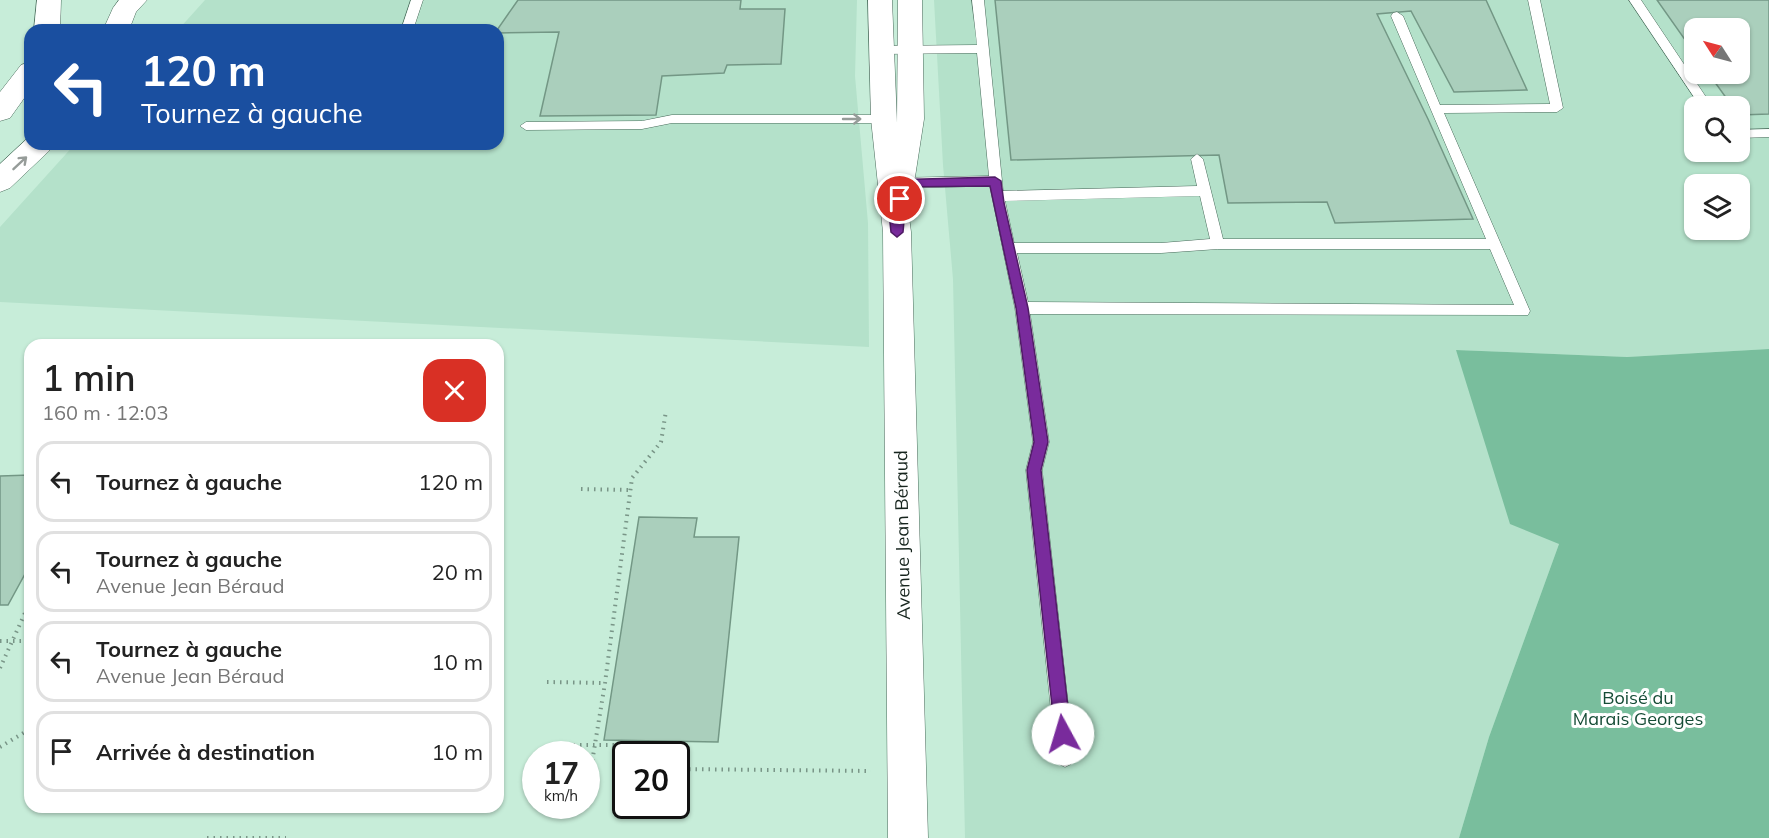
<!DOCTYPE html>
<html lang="fr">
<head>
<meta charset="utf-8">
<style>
	body { margin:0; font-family:Mulish,sans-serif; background:#f2f2f2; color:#222; height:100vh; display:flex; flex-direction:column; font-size:22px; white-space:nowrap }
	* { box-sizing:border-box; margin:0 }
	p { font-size:20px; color:#767676 }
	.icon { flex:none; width:33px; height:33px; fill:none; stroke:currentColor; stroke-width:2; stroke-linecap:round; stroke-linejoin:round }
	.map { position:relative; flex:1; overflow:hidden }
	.panel { position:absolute; left:24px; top:339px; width:480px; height:474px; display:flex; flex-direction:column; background:#fff; border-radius:18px; box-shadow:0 2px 4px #0004 }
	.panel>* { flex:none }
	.banner { position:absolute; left:24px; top:24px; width:480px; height:126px; border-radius:18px; box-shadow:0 2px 4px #0004; background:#1a4fa0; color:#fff; overflow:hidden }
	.needle { width:39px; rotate:306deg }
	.tools { position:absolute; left:1684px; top:18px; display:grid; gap:12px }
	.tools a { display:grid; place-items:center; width:66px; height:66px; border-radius:12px; background:#fff; box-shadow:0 2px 4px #0004; font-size:30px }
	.speed { position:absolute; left:522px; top:741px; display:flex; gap:12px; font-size:30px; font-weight:700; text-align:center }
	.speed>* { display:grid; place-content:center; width:78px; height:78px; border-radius:50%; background:#fff; box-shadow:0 2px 4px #0004; line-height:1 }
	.speed small { font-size:15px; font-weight:400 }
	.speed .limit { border:3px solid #111; border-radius:9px; background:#fff; color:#111 }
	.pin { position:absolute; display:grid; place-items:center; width:51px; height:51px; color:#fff; margin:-26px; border:3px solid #fff; border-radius:50%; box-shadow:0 2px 6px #0007 }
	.me { position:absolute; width:66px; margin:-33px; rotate:354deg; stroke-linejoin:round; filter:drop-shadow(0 0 4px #0008) }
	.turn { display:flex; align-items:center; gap:21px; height:126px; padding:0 18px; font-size:27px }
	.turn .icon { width:78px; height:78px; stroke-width:2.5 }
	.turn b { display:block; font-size:42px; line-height:51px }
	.round { display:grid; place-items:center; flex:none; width:63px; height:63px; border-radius:18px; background:#f2f2f2 }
	.headline { display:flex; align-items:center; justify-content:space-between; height:102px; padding:0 18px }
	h1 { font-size:36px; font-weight:600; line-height:45px }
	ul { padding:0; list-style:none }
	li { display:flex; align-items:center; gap:18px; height:81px; margin:0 12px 9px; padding:0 6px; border:3px solid #e0e0e0; border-radius:18px }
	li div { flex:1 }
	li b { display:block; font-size:22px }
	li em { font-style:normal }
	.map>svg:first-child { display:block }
	.built { fill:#b4e1ca; fill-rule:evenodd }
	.forest { fill:#79be9d }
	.building { fill:#aacfbc; stroke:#739785; stroke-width:1.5 }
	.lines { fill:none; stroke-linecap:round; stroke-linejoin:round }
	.service-casing { stroke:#496b5b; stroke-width:1 }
	.minor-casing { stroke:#496b5b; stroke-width:1 }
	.primary-casing { stroke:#496b5b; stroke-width:1 }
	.path { stroke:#799587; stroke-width:4; stroke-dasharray:1.5 5; stroke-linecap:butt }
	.service { fill:#fff; fill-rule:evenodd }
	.minor { fill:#fff; fill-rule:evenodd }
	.primary { fill:#fff; fill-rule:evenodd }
	.oneway { stroke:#969c99 }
	.route { fill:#792b9c; stroke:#4f1c65; stroke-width:1.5 }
	.labels { text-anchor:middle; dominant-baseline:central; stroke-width:6; stroke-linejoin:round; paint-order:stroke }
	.street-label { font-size:18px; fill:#16241d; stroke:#fff }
	.park-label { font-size:18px; fill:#154c36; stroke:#fff }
</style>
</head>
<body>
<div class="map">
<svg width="1769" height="838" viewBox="0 0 1769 838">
	<rect width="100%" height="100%" fill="#c7edd9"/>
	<g class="built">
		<polygon points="205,0 857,0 855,76 868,223 869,347 0,302 0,227 75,144 498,144 498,30 178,30"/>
		<path d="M934,0H1769V349L1627,357L1456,350L1559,544L1489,737L1459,838H965L953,279L943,165ZM1695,28H1740V74H1695ZM1695,106H1740V152H1695ZM1695,184H1740V230H1695Z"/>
	</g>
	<polygon class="forest" points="1769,349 1769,838 1459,838 1489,737 1559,544 1510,524 1456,350 1627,357"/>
	<g class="building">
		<polygon points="518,0 741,0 740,9 785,9 781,64 727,65 724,73 662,76 656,115 540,116 559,32 498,33 497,30"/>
		<polygon points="995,0 1486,0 1527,90 1454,92 1411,11 1377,14 1428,119 1473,219 1335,223 1327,202 1228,203 1219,155 1011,160"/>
		<polygon points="1657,0 1769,0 1769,114 1740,115 1740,106 1732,106 1709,74 1740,74 1740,28 1695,28 1695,54"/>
		<polygon points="30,475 30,574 25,574 8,605 0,605 0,476"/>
		<polygon points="639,517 697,518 694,537 739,537 718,742 604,740"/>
	</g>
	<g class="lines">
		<g class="service-casing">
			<g id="service">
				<polygon points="411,0 423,0 413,30 401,30"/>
				<path d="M972,0H984L1003,191L1197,186L1191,159L1197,154L1203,159L1223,239H1486L1391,16L1393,13L1397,12L1403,16L1440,105L1550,104L1528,0H1540L1563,108L1557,112L1444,113L1530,311L1528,315L1030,314L1049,442L1042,470L1074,758L1071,764L1065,767L1059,764L1056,758L1026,470L1033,442L1015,308L990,186L892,188L886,183L892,178L989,176L977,53L880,54L874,50L880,46L977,45ZM1200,196L1210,239L1161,243H1014L1005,201ZM1218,249H1490L1514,305L1028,302L1017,253H1161Z"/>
				<polygon points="1629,0 1641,0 1712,106 1700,106"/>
				<polygon points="672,115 890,115 896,119 890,123 672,123 642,129 526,130 520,126 526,122 642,121"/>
				<polygon points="1769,129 1769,137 1740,138 1740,130"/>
			</g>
		</g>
		<g class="minor-casing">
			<polygon id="minor" points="868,0 892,0 897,123 898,0 922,0 924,119 915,177 912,184 905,186 911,232 928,838 888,838 883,232 871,119"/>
		</g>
		<g class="primary-casing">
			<g id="primary">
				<polygon points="37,0 61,0 60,30 34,30"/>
				<polygon points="119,0 147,0 136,12 129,30 103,30 113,8"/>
				<polygon points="30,62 30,90 10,118 0,121 0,92 21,65"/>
				<polygon points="29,137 30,144 53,144 49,151 10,188 0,192 0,164"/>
			</g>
		</g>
		<g class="path">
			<polyline points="581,489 630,490"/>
			<polyline points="0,641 30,641"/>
			<polyline points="0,668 30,602"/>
			<polyline points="547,682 605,683"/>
			<polyline points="554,745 624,745 621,768 626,768"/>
			<polyline points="0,747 30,729"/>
			<polyline points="676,769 871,771"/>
			<polyline points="586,799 605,683 632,478 661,442 666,411"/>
			<polyline points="207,838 286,838"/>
		</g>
		<use href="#service" class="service"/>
		<use href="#minor" class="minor"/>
		<use href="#primary" class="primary"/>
	</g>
	<defs><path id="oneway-shaft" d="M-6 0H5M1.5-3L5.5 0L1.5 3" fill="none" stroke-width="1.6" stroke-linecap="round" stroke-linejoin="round" transform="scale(1.5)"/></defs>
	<g class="oneway">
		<use href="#oneway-shaft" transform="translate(852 119)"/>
		<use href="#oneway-shaft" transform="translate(20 163) rotate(-43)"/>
	</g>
	<polygon class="route" points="995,177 1001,181 1004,203 1028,308 1048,442 1041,470 1071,734 1069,740 1063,742 1058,740 1055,734 1027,470 1034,442 1016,308 990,186 898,187 899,195 904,196 906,199 903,232 897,237 891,232 886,183 888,180"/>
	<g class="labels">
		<g class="street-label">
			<text transform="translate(902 535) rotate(-91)">Avenue Jean Béraud</text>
		</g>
		<g class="park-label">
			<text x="1638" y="697">Boisé du<tspan x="1638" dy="21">Marais Georges</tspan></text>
		</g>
	</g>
</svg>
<div class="tools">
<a><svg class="needle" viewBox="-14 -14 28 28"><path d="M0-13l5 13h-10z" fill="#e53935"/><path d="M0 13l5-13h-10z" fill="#767676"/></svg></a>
<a><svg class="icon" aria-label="search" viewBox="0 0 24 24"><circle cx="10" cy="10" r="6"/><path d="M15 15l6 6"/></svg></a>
<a><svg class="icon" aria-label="layers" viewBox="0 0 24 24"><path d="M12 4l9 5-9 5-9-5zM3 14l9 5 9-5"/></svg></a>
</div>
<div class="speed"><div>17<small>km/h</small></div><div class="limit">20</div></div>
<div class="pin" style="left:900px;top:199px;background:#d93025"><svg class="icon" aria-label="arrive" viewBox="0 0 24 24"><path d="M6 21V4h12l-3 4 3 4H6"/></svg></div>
<svg class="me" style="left:1063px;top:734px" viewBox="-20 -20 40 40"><circle r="19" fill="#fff"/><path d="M0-13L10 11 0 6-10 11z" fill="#792b9c"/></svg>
<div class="banner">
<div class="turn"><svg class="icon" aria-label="left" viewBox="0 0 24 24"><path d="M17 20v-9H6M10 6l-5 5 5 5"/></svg><div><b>120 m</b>Tournez à gauche</div></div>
</div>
<section class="panel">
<div class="headline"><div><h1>1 min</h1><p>160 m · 12:03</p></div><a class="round" style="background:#d93025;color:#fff"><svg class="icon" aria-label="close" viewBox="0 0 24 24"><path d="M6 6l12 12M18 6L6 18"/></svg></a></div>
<ul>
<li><svg class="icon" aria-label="left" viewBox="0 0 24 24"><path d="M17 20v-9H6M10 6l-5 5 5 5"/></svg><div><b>Tournez à gauche</b></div><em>120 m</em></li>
<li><svg class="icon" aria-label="left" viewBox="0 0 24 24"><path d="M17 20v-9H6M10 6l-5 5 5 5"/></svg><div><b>Tournez à gauche</b><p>Avenue Jean Béraud</p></div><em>20 m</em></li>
<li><svg class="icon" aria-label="left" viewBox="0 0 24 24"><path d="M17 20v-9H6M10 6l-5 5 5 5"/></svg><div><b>Tournez à gauche</b><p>Avenue Jean Béraud</p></div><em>10 m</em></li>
<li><svg class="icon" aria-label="arrive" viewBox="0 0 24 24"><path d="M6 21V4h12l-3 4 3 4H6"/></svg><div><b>Arrivée à destination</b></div><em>10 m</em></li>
</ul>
</section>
</div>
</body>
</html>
